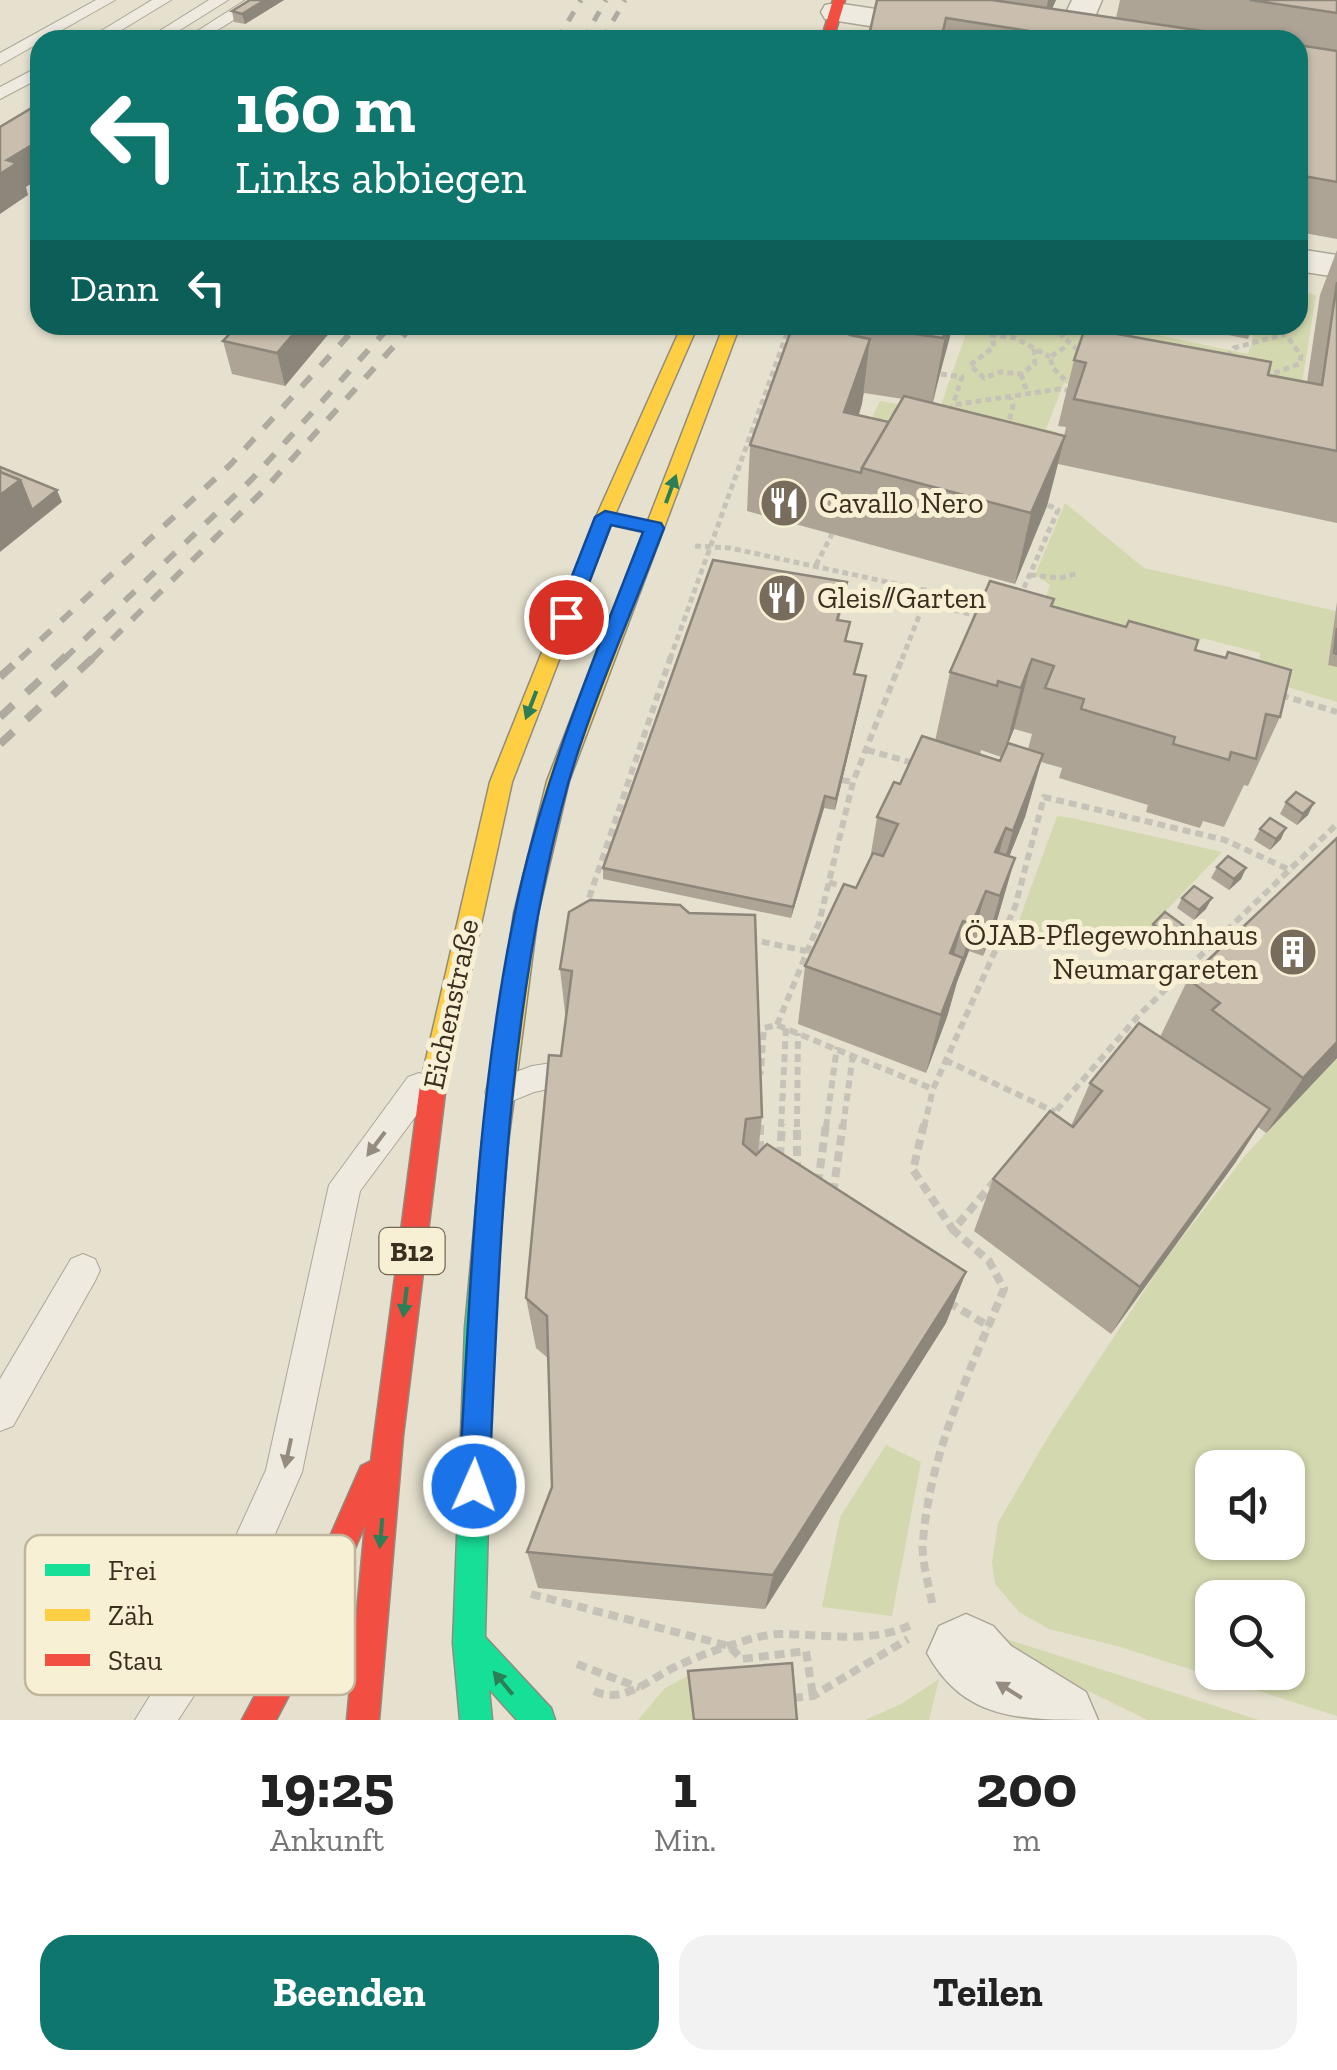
<!DOCTYPE html>
<html lang="de">
<head>
<meta charset="utf-8">
<style>
	body { margin:0; font-family:"Zilla Slab",serif; background:#f2f2f2; color:#222; height:100vh; display:flex; flex-direction:column; font-size:38px; white-space:nowrap }
	* { box-sizing:border-box; margin:0 }
	p { font-size:32px; color:#767676 }
	.icon { flex:none; width:55px; height:55px; fill:none; stroke:currentColor; stroke-width:2; stroke-linecap:round; stroke-linejoin:round }
	.map { position:relative; height:1720px; overflow:hidden }
	.side { display:flex; flex-direction:column; background:#fff; flex:1 }
	.side>* { flex:none }
	.banner { position:absolute; left:30px; top:30px; width:1278px; height:305px; border-radius:30px; box-shadow:0 2px 8px #0004; background:#0f766e; color:#fff; overflow:hidden }
	.tools { position:absolute; left:1195px; top:1450px; display:grid; gap:20px }
	.tools a { display:grid; place-items:center; width:110px; height:110px; border-radius:20px; background:#fff; box-shadow:0 2px 8px #0004; font-size:50px }
	.pin { position:absolute; display:grid; place-items:center; width:85px; height:85px; color:#fff; margin:-42px; border:5px solid #fff; border-radius:50%; box-shadow:0 2px 10px #0007 }
	.me { position:absolute; width:110px; margin:-55px; rotate:2deg; stroke-linejoin:round; filter:drop-shadow(0 0 8px #0008) }
	.turn { display:flex; align-items:center; gap:35px; height:210px; padding:0 40px; font-size:45px }
	.turn .icon { width:130px; height:130px; stroke-width:2.5 }
	.turn b { display:block; font-size:70px; line-height:85px }
	.then { display:flex; align-items:center; height:95px; padding:0 40px; background:#0003; gap:20px; font-size:38px }
	.eta { display:flex; justify-content:space-evenly; align-items:center; height:170px; text-align:center }
	.eta b { font-size:60px; font-weight:700; line-height:70px }
	.primary-button { display:flex; gap:20px; margin-top:auto; padding:20px 40px }
	.primary-button a { flex:1; height:115px; border-radius:30px; background:#0f766e; color:#fff; font-size:40px; font-weight:700; line-height:115px; text-align:center }
	.primary-button a+a { background:#f2f2f2; color:#222 }
	.map>svg:first-child { display:block }
	.green { fill:#d4d8af; fill-rule:evenodd }
	.lines { fill:none; stroke-linecap:round; stroke-linejoin:round }
	.lane-casing { stroke:#aca697; stroke-width:2 }
	.street-casing { stroke:#aca697; stroke-width:3 }
	.fast-casing { stroke:#918b7e; stroke-width:3 }
	.slow-casing { stroke:#918b7e; stroke-width:3 }
	.jam-casing { stroke:#918b7e; stroke-width:3 }
	.path-far2 { stroke:#c7c2b7; stroke-width:5; stroke-dasharray:6 4; stroke-linecap:butt }
	.path-far1 { stroke:#c7c2b7; stroke-width:6; stroke-dasharray:8 5; stroke-linecap:butt }
	.path { stroke:#c7c2b7; stroke-width:8; stroke-dasharray:10 6; stroke-linecap:butt }
	.lane { fill:#eeeae0; fill-rule:evenodd }
	.street { fill:#eeeae0; fill-rule:evenodd }
	.fast { fill:#16e098; fill-rule:evenodd }
	.slow { fill:#ffcf43; fill-rule:evenodd }
	.jam { fill:#f24e42; fill-rule:evenodd }
	.rail-far2 { stroke:#aeaaa0; stroke-width:5; stroke-dasharray:11 11; stroke-linecap:butt }
	.rail-far1 { stroke:#aeaaa0; stroke-width:6; stroke-dasharray:14 14; stroke-linecap:butt }
	.rail { stroke:#aeaaa0; stroke-width:8; stroke-dasharray:18 18; stroke-linecap:butt }
	.wall { fill:#aea496; fill-rule:evenodd }
	.shaded-wall { fill:#8d867a }
	.building { fill:#cabfae; stroke:#8d867a; stroke-width:2.5 }
	.oneway { fill:#2b7e55 }
	.oneway2 { fill:#958c7f }
	.route { fill:#1a73e8; stroke:#114b97; stroke-width:2.5 }
	.labels { text-anchor:middle; dominant-baseline:central; stroke-width:10; stroke-linejoin:round; paint-order:stroke }
	.shield { fill:#f8f0d4; stroke:#746855; stroke-width:2.5 }
	.shield-label { font-size:28px; font-weight:bold; fill:#3c2e1e }
	.poi-label { font-size:30px; fill:#3c2e1e; stroke:#f8f0d4; text-anchor:start }
	.street-label { font-size:30px; fill:#3c2e1e; stroke:#f8f0d4 }
	.key { fill:#f8f0d4; stroke:#c0b69d; stroke-width:2.5 }
	.key-label { font-size:28px; fill:#3c2e1e }
</style>
</head>
<body>
<div class="map">
<svg width="1337" height="1720" viewBox="0 0 1337 1720">
	<rect width="100%" height="100%" fill="#e6e1ce"/>
	<g class="green">
		<polygon points="1298,291 1316,295 1295,427 1064,383 1046,429 1057,432 1032,497 855,452 880,401 939,411 969,325 1110,325 1248,354 1257,325 1298,325"/>
		<polygon points="1065,503 1144,568 1336,611 1328,664 1337,667 1337,702 1259,678 1260,653 1202,638 1196,649 1043,605 1050,585 1035,575"/>
		<polygon points="1057,816 1072,818 1222,852 1143,935 1010,945"/>
		<path d="M1337,1055V1716L1117,1646L1049,1629L1019,1612L995,1584L992,1562L998,1523L1049,1435L1162,1264L1244,1157ZM1212,1468H1288V1542H1212ZM1212,1598H1288V1672H1212Z"/>
		<polygon points="886,1445 921,1462 892,1616 822,1607 840,1517"/>
		<polygon points="988,1633 1259,1720 1147,1720 1032,1663"/>
		<polygon points="688,1676 693,1720 638,1720 665,1688"/>
		<polygon points="939,1679 929,1720 865,1720 901,1704"/>
	</g>
	<g class="lines">
		<g class="lane-casing">
			<g id="lane">
				<polygon points="96,0 115,0 0,65 0,53"/>
				<polygon points="152,0 171,0 105,40 86,40"/>
				<polygon points="209,0 228,0 164,40 145,40"/>
				<polygon points="246,0 265,0 202,40 183,40"/>
				<polygon points="40,66 40,78 0,99 0,87"/>
				<polygon points="572,1060 583,1064 587,1073 583,1082 534,1092 500,1106 489,1102 485,1092 489,1082 532,1066"/>
				<polygon points="419,1073 430,1077 434,1087 430,1097 360,1191 302,1472 226,1647 178,1720 135,1720 198,1619 266,1470 329,1185 408,1077"/>
				<polygon points="83,1254 95,1259 100,1270 95,1281 13,1426 0,1431 0,1379 71,1259"/>
			</g>
		</g>
		<g class="street-casing">
			<g id="street">
				<polygon points="1072,0 1102,0 1085,40 1053,40"/>
				<polygon points="836,3 1022,31 1033,33 1038,40 960,40 825,19 821,12 825,5"/>
				<polygon points="1298,249 1337,255 1337,277 1298,271"/>
				<path d="M966,1614L993,1626L1011,1646L1086,1692L1098,1720C1018,1720 964,1720 927,1653L939,1626Z"/>
			</g>
		</g>
		<g class="fast-casing">
			<polygon id="fast" points="495,1131 504,1135 508,1143 493,1328 485,1637 551,1708 555,1720 517,1720 489,1689 492,1720 460,1720 453,1643 465,1328 482,1143 486,1135"/>
		</g>
		<g class="slow-casing">
			<g id="slow">
				<polygon points="682,325 698,325 614,517 512,782 446,1085 442,1093 433,1096 424,1093 420,1085 490,782 596,517"/>
				<polygon points="724,325 740,325 569,781 538,913 508,1143 504,1151 495,1155 486,1151 482,1143 514,913 547,781"/>
			</g>
		</g>
		<g class="jam-casing">
			<g id="jam">
				<polygon points="833,0 845,0 833,40 821,40"/>
				<polygon points="433,1074 442,1077 446,1085 403,1436 379,1720 347,1720 365,1525 306,1663 276,1720 242,1720 284,1641 361,1466 371,1461 420,1085 424,1077"/>
			</g>
		</g>
		<g class="path-far2">
			<polyline points="1072,325 1062,336 1083,355"/>
			<polyline points="1034,349 1035,364 1021,374 1000,372 984,378 970,365 994,347 992,335 1015,338 1050,357"/>
			<polyline points="1228,357 1234,348 1286,334 1301,356 1299,364 1261,378"/>
			<polyline points="941,374 962,377 953,405"/>
			<polyline points="1021,374 1028,395"/>
			<polyline points="1065,380 1053,368 1050,357 1068,345"/>
			<polyline points="949,411 953,405 1059,389 1072,391"/>
			<polyline points="1007,429 1013,406 1011,398"/>
			<polyline points="695,546 730,548 929,591 954,610 981,617"/>
			<polyline points="816,565 832,534"/>
			<polyline points="1030,575 1060,578 1079,573"/>
			<polyline points="1020,597 1058,510 1044,503"/>
			<polyline points="670,659 790,325"/>
			<polyline points="902,659 929,591"/>
		</g>
		<g class="path-far1">
			<polyline points="1281,695 1337,712"/>
			<polyline points="867,750 917,764"/>
			<polyline points="842,780 853,782"/>
			<polyline points="829,882 851,890"/>
			<polyline points="585,910 671,656"/>
			<polyline points="749,939 806,951"/>
			<polyline points="989,941 1000,945"/>
			<polyline points="777,1025 819,923 853,782 903,656"/>
			<polyline points="945,1060 1055,1112"/>
			<polyline points="754,1071 761,1072 764,1028 777,1025 933,1089 1015,907 1044,797 1225,840 1292,871"/>
			<polyline points="1048,1120 1139,1015 1337,824"/>
			<polyline points="781,1127 786,1028"/>
			<polyline points="797,1127 798,1033"/>
			<polyline points="826,1127 837,1047"/>
			<polyline points="843,1127 853,1054"/>
			<polyline points="924,1127 933,1089"/>
		</g>
		<g class="path">
			<polyline points="924,1124 913,1170 953,1230"/>
			<polyline points="760,1125 760,1158"/>
			<polyline points="780,1157 782,1124"/>
			<polyline points="797,1172 797,1124"/>
			<polyline points="818,1184 826,1124"/>
			<polyline points="833,1193 843,1124"/>
			<polyline points="948,1302 990,1327"/>
			<polyline points="531,1594 729,1646 742,1659 806,1651 813,1696"/>
			<path d="M932,1603C929,1584 921,1561 923,1541C930,1452 970,1371 1004,1289L989,1261L953,1230L994,1182"/>
			<polyline points="577,1664 640,1688"/>
			<path d="M594,1691C625,1705 650,1678 677,1666C700,1655 756,1634 780,1634C825,1634 873,1645 915,1623"/>
			<polyline points="793,1698 813,1696 908,1639"/>
		</g>
		<use href="#lane" class="lane"/>
		<use href="#street" class="street"/>
		<use href="#fast" class="fast"/>
		<use href="#slow" class="slow"/>
		<use href="#jam" class="jam"/>
		<g class="rail-far2">
			<polyline points="557,40 581,0"/>
			<polyline points="583,40 606,0"/>
			<polyline points="602,40 625,0"/>
		</g>
		<g class="rail-far1">
			<polyline points="20,659 231,464 358,325"/>
			<polyline points="64,659 252,479 391,325"/>
			<polyline points="92,659 265,489 413,325"/>
		</g>
		<g class="rail">
			<polyline points="0,677 23,656"/>
			<polyline points="0,717 66,656"/>
			<polyline points="0,744 95,656"/>
		</g>
	</g>
	<g class="wall">
		<polygon points="250,0 284,0 245,24 234,22 232,11"/>
		<polygon points="877,0 1056,0 1052,9 1116,18 1120,0 1337,0 1337,239 1298,232 1298,40 868,40"/>
		<path d="M1337,250V523L1058,464L1047,506L1015,584L747,511L750,445L793,325H952L933,403L1064,436L1066,427L1058,426L1074,360L1268,375L1307,382L1320,295ZM864,393L903,399L889,422L859,415Z"/>
		<polygon points="336,325 285,386 232,374 223,341"/>
		<polygon points="1179,325 1253,325 1248,339"/>
		<polygon points="846,594 839,620 848,634 846,641 860,656 855,674 866,677 864,688 835,810 824,808 791,918 603,879 603,868"/>
		<polygon points="1337,602 1337,667 1328,665"/>
		<path d="M1052,606L1225,658L1228,652L1280,717L1248,786L1244,785L1224,827L1203,821L1200,828L1146,812L1148,805L1059,778L1062,768L1041,762L1025,817L1009,857L1015,858L997,920L983,956L969,951L957,982L947,1017L926,1073L798,1024L805,966L856,888L870,859L877,817L935,741L950,672ZM1014,729L1032,734L1028,749L1008,743ZM981,750L1001,757L1000,761L980,755Z"/>
		<polygon points="1286,802 1308,815 1297,825 1280,814"/>
		<polygon points="1260,829 1281,839 1270,850 1254,840"/>
		<polygon points="1217,867 1246,868 1241,879 1229,890 1211,878"/>
		<polygon points="1182,898 1206,909 1194,920 1177,908"/>
		<polygon points="569,912 762,1117 758,1153 966,1272 946,1323 765,1609 538,1588 527,1552 552,1487 549,1359 536,1348 526,1298 566,1021 560,969"/>
		<polygon points="1153,924 1178,936 1166,948 1148,935"/>
		<polygon points="1188,979 1337,1058 1266,1133 1258,1127 1235,1163 1111,1334 974,1231 993,1179 1071,1126 1090,1083 1160,1037"/>
	</g>
	<g class="shaded-wall">
		<polygon points="265,0 284,0 245,24 242,14"/>
		<polygon points="1048,0 1056,0 1042,31"/>
		<polygon points="40,140 40,178 26,187 28,195 0,214 0,174 7,160"/>
		<polygon points="301,325 336,325 285,386 277,353"/>
		<polygon points="947,325 952,325 950,337 932,403"/>
		<polygon points="870,339 862,404 841,468 844,412"/>
		<polygon points="1065,436 1047,506 1015,584 1031,513"/>
		<polygon points="20,480 57,490 62,502 0,552 0,495"/>
		<polygon points="1032,659 1014,729 1003,757 1021,688"/>
		<polygon points="866,676 864,688 835,810 836,799"/>
		<polygon points="1043,754 1025,817 995,892 1013,831"/>
		<polygon points="825,796 824,808 791,918 793,907"/>
		<polygon points="1314,803 1308,815 1297,825 1303,814"/>
		<polygon points="1006,828 989,890 986,891 969,951 957,982 947,1017 926,1073 941,1015 962,960 995,852"/>
		<polygon points="1286,828 1281,839 1270,850 1276,839"/>
		<polygon points="1015,858 997,920 983,956 1000,896"/>
		<polygon points="1246,868 1241,879 1229,890 1234,879"/>
		<polygon points="1212,898 1206,909 1194,920 1199,910"/>
		<polygon points="963,921 947,981 950,953"/>
		<polygon points="1183,925 1178,936 1166,948 1170,937"/>
		<polygon points="1337,1042 1337,1058 1266,1133 1303,1078"/>
		<polygon points="1270,1109 1235,1163 1111,1334 1140,1287"/>
		<polygon points="966,1272 946,1323 765,1609 773,1575"/>
	</g>
	<g class="building">
		<polygon points="250,0 265,0 242,14 232,11"/>
		<polygon points="877,0 992,0 1264,40 1086,40 946,18 941,40 868,40"/>
		<polygon points="1250,0 1337,0 1337,13"/>
		<polygon points="1298,45 1337,51 1337,182 1298,175"/>
		<polygon points="40,103 40,140 7,160 17,163 0,174 0,127"/>
		<polygon points="1337,282 1337,451 1074,399 1086,363 1074,360 1085,328 1271,362 1268,375 1322,385"/>
		<polygon points="238,325 301,325 277,353 223,341"/>
		<polygon points="793,325 854,325 850,335 870,339 844,412 889,422 862,468 861,473 750,445"/>
		<polygon points="855,325 947,325 943,338"/>
		<polygon points="904,396 1065,436 1031,513 862,468"/>
		<polygon points="0,467 57,490 32,510 20,480 0,472"/>
		<polygon points="0,472 20,480 0,495"/>
		<polygon points="713,560 847,582 837,620 850,622 845,641 862,644 854,674 866,676 836,799 825,796 793,907 603,868"/>
		<polygon points="990,581 1054,599 1051,606 1126,627 1129,621 1198,640 1195,650 1226,658 1228,652 1291,670 1280,717 1266,714 1256,759 1231,752 1229,760 1173,744 1175,737 1081,709 1084,699 1045,688 1054,666 1032,659 1021,688 998,681 997,686 950,672"/>
		<polygon points="1337,628 1337,654 1334,653"/>
		<polygon points="922,736 1000,761 1008,743 1043,754 1013,831 1006,828 995,852 1015,858 1000,896 986,891 972,924 963,921 950,953 963,958 941,1015 805,966 844,884 856,888 873,853 883,856 898,824 877,817 894,782 900,784"/>
		<polygon points="1296,792 1314,803 1303,814 1286,802"/>
		<polygon points="1270,818 1286,828 1276,839 1260,829"/>
		<polygon points="1337,838 1337,1042 1303,1078 1212,1010 1220,1003 1188,979"/>
		<polygon points="1228,856 1246,868 1234,879 1217,867"/>
		<polygon points="1194,886 1212,898 1199,910 1182,898"/>
		<polygon points="590,900 680,905 689,913 755,915 762,1117 746,1119 743,1144 756,1155 767,1144 966,1272 773,1575 527,1552 552,1487 547,1316 526,1298 549,1055 561,1056 572,971 560,969 569,912"/>
		<polygon points="1165,912 1183,925 1170,937 1153,924"/>
		<polygon points="1139,1023 1270,1109 1140,1287 993,1179 1050,1111 1073,1127 1102,1091 1090,1083"/>
		<polygon points="792,1663 797,1720 694,1720 688,1671"/>
	</g>
	<defs><path id="oneway-solid" d="M-6-.8H1V-3.2L6.5 0L1 3.2V.8H-6Z" transform="scale(2.5)"/></defs>
	<g class="oneway">
		<use href="#oneway-solid" transform="translate(671 489) rotate(-70)"/>
		<use href="#oneway-solid" transform="translate(531 705) rotate(111)"/>
		<use href="#oneway-solid" transform="translate(405 1302) rotate(97)"/>
		<use href="#oneway-solid" transform="translate(381 1533) rotate(95)"/>
		<use href="#oneway-solid" transform="translate(503 1683) rotate(-130)"/>
	</g>
	<g class="oneway2">
		<use href="#oneway-solid" transform="translate(376 1144) rotate(127)"/>
		<use href="#oneway-solid" transform="translate(288 1453) rotate(102)"/>
		<use href="#oneway-solid" transform="translate(1009 1690) rotate(-148)"/>
	</g>
	<path class="route" d="M605,511L661,523L664,528C633,610 592,701 568,784C505,1012 500,1251 489,1486L485,1496L474,1501L464,1496L459,1486C470,1294 476,1100 515,912C542,780 595,657 643,532L611,525L576,617L566,624L559,622L556,617L595,517Z"/>
	<defs>
		<g id="restaurant-disc" transform="scale(2.5)"><circle r="9.5" fill="#786d5c" stroke="#f8f0d4"/><path d="M-5-6h1v4h1v-4h1v4h1v-4h1v5L-1.5 .5V6h-2V.5L-5-1ZM5-6V6H3V1.5H1.5Q1.5-4 5-6Z" fill="#fff"/></g>
		<g id="building-disc" transform="scale(2.5)"><circle r="9.5" fill="#786d5c" stroke="#f8f0d4"/><path d="M-4-6H4V6H1V3H-1V6H-4ZM-2.5-4.3h1.7v1.8h-1.7ZM.8-4.3h1.7v1.8H.8ZM-2.5-1h1.7V.8h-1.7ZM.8-1h1.7V.8H.8Z" fill="#fff"/></g>
	</defs>
	<g fill-rule="evenodd">
		<use href="#restaurant-disc" x="784" y="503"/>
		<use href="#restaurant-disc" x="782" y="598"/>
		<use href="#building-disc" x="1293" y="952"/>
	</g>
	<g class="labels">
		<rect class="shield" x="379.5" y="1228" width="65" height="46" rx="8"/>
		<g class="shield-label">
			<text x="412" y="1251">B12</text>
		</g>
		<g class="poi-label">
			<text x="819" y="503">Cavallo Nero</text>
			<text x="817" y="598">Gleis//Garten</text>
			<text x="1258" y="935" text-anchor="end">ÖJAB-Pflegewohnhaus<tspan x="1258" dy="34">Neumargareten</tspan></text>
		</g>
		<g class="street-label">
			<text transform="translate(451 1004) rotate(-78)">Eichenstraße</text>
		</g>
	</g>
	<rect x="25" y="1535" width="330" height="160" rx="15" class="key"/>
	<rect x="45" y="1564" width="45" height="12" fill="#16e098"/>
	<rect x="45" y="1609" width="45" height="12" fill="#ffcf43"/>
	<rect x="45" y="1654" width="45" height="12" fill="#f24e42"/>
	<g class="key-label">
		<text x="108" y="1580">Frei</text>
		<text x="108" y="1625">Zäh</text>
		<text x="108" y="1670">Stau</text>
	</g>
</svg>
<div class="tools">
<a><svg class="icon" aria-label="sound" viewBox="0 0 24 24"><path d="M4 9h4l5-4v14l-5-4H4zM17 9q2 3 0 6"/></svg></a>
<a><svg class="icon" aria-label="search" viewBox="0 0 24 24"><circle cx="10" cy="10" r="6"/><path d="M15 15l6 6"/></svg></a>
</div>
<div class="pin" style="left:566px;top:617px;background:#d93025"><svg class="icon" aria-label="arrive" viewBox="0 0 24 24"><path d="M6 21V4h12l-3 4 3 4H6"/></svg></div>
<svg class="me" style="left:474px;top:1486px" viewBox="-20 -20 40 40"><circle r="17" fill="#1a73e8" stroke="#fff" stroke-width="3"/><path d="M0-11L8 9 0 5-8 9z" fill="#fff"/></svg>
<div class="banner">
<div class="turn"><svg class="icon" aria-label="left" viewBox="0 0 24 24"><path d="M17 20v-9H6M10 6l-5 5 5 5"/></svg><div><b>160 m</b>Links abbiegen</div></div>
<div class="then">Dann<svg class="icon" aria-label="left" viewBox="0 0 24 24"><path d="M17 20v-9H6M10 6l-5 5 5 5"/></svg></div>
</div>
</div>
<section class="side">
<div class="eta">
<div><b>19:25</b><p>Ankunft</p></div>
<div><b>1</b><p>Min.</p></div>
<div><b>200</b><p>m</p></div>
</div>
<div class="primary-button"><a>Beenden</a><a>Teilen</a></div>
</section>
</body>
</html>
